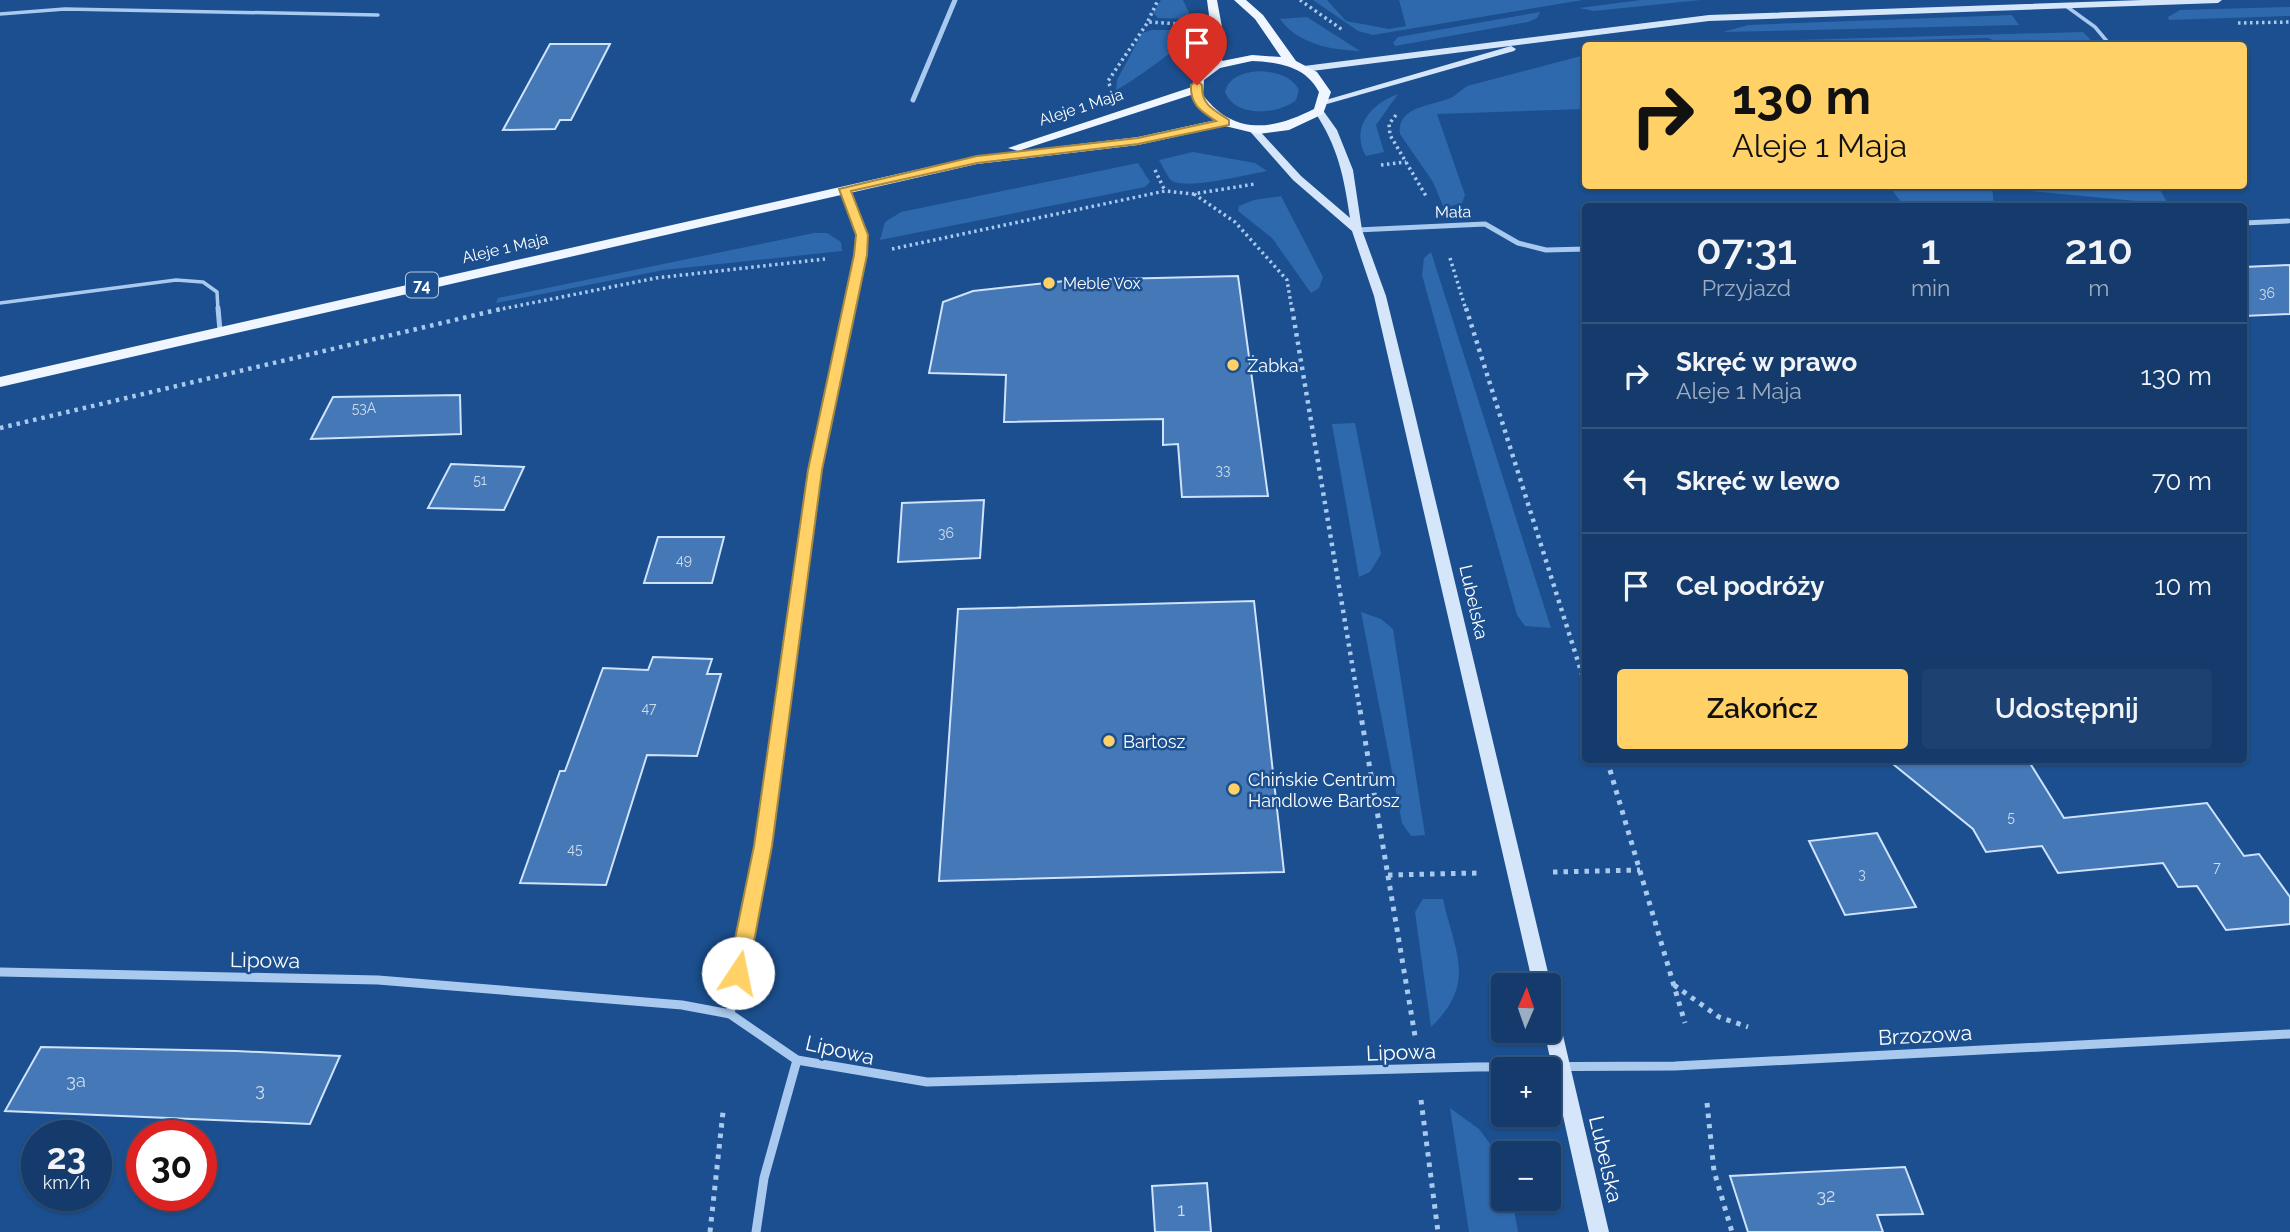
<!DOCTYPE html>
<html lang="pl">
<head>
<meta charset="utf-8">
<style>
	body { margin:0; font-family:Raleway,sans-serif; background:#1d4271; color:#f1f3f6; height:100vh; display:flex; flex-direction:column; font-size:26px; white-space:nowrap }
	* { box-sizing:border-box; margin:0 }
	p { font-size:23px; color:#9dadc1 }
	.icon { flex:none; width:38px; height:38px; fill:none; stroke:currentColor; stroke-width:2; stroke-linecap:round; stroke-linejoin:round }
	.map { position:relative; flex:1; overflow:hidden }
	.sheet { position:absolute; left:1582px; top:203px; width:665px; height:560px; display:flex; flex-direction:column; background:#143b6b; border-radius:7px; box-shadow:0 2px 5px #0004,0 0 0 2px #33557e }
	.sheet>* { flex:none }
	.top-card { position:absolute; left:1582px; top:42px; width:665px; height:147px; border-radius:7px; box-shadow:0 2px 5px #0004,0 0 0 2px #33557e; background:#ffd166; color:#111; overflow:hidden }
	.needle { width:46px; rotate:2deg }
	.fabs { position:absolute; left:1491px; top:973px; display:grid; gap:14px }
	.fabs a { display:grid; place-items:center; width:70px; height:70px; border-radius:7px; background:#143b6b; box-shadow:0 2px 5px #0004,0 0 0 2px #33557e; font-size:35px }
	.speed { position:absolute; left:21px; top:1120px; display:flex; gap:14px; font-size:35px; font-weight:700; text-align:center }
	.speed>* { display:grid; place-content:center; width:91px; height:91px; border-radius:50%; background:#143b6b; box-shadow:0 2px 5px #0004,0 0 0 2px #33557e; line-height:1 }
	.speed small { font-size:18px; font-weight:400 }
	.speed .limit { border:10px solid #d22; background:#fff; color:#111 }
	.pin { position:absolute; display:grid; place-items:center; width:60px; height:60px; color:#fff; margin:-72px -30px; border-radius:50% 50% 50% 0; rotate:-45deg; box-shadow:0 0 7px #0007 }
	.pin .icon { rotate:45deg }
	.me { position:absolute; width:77px; margin:-38px; rotate:11deg; stroke-linejoin:round; filter:drop-shadow(0 0 5px #0008) }
	.turn { display:flex; align-items:center; gap:24px; height:147px; padding:0 35px; font-size:32px }
	.turn .icon { width:91px; height:91px; stroke-width:2.5 }
	.turn b { display:block; font-size:49px; line-height:60px }
	.eta { display:flex; justify-content:space-evenly; align-items:center; height:119px; text-align:center }
	.eta b { font-size:42px; font-weight:600; line-height:49px }
	.primary-button { display:flex; gap:14px; margin-top:auto; padding:14px 35px }
	.primary-button a { flex:1; height:80px; border-radius:7px; background:#ffd166; color:#111; font-size:28px; font-weight:600; line-height:80px; text-align:center }
	.primary-button a+a { background:#1d4271; color:#f1f3f6 }
	ul { padding:0; list-style:none }
	li { display:flex; align-items:center; gap:21px; height:105px; padding:0 35px; border-top:2px solid #33557e }
	li div { flex:1 }
	li b { display:block; font-size:26px }
	li em { font-style:normal }
	.map>svg:first-child { display:block }
	.green { fill:#2e69ad }
	.building { fill:#4478b7; stroke:#cfe3fa; stroke-width:2 }
	.lines { fill:none; stroke-linecap:round; stroke-linejoin:round }
	.path-far2 { stroke:#a9c9ee; stroke-width:3.5; stroke-dasharray:2.5 3.5; stroke-linecap:butt }
	.path-far1 { stroke:#a9c9ee; stroke-width:4.5; stroke-dasharray:3.5 5; stroke-linecap:butt }
	.path { stroke:#a9c9ee; stroke-width:5; stroke-dasharray:4.5 6; stroke-linecap:butt }
	.lane-far1 { stroke:#a9c9ee; stroke-width:3.5 }
	.lane { stroke:#a9c9ee; stroke-width:5 }
	.street-far2 { stroke:#a9c9ee; stroke-width:5 }
	.street-far1 { stroke:#a9c9ee; stroke-width:6 }
	.street { stroke:#a9c9ee; stroke-width:9 }
	.secondary { fill:#d6e6fa; fill-rule:evenodd }
	.primary { fill:#f0f6ff; fill-rule:evenodd }
	.route { fill:#ffd166; stroke:#a68842; stroke-width:2 }
	.poi-dot { fill:#ffd166; stroke:#1b4f8f; stroke-width:2.5 }
	.labels { text-anchor:middle; dominant-baseline:central; stroke-width:5; stroke-linejoin:round; paint-order:stroke }
	.number-label { font-size:14px; fill:#d0dded }
	.far-street-label { font-size:16px; fill:#fff; stroke:#1b4f8f }
	.far-poi-label { font-size:16px; fill:#fff; stroke:#1b4f8f; text-anchor:start }
	.shield { fill:#1b4f8f; stroke:#bbcadd; stroke-width:2 }
	.shield-label { font-size:16px; font-weight:bold; fill:#fff }
	.poi-label { font-size:18px; fill:#fff; stroke:#1b4f8f; text-anchor:start }
	.street-label { font-size:18px; fill:#fff; stroke:#1b4f8f }
	.near-number-label { font-size:18px; fill:#d0dded }
	.near-street-label { font-size:21px; fill:#fff; stroke:#1b4f8f }
</style>
</head>
<body>
<div class="map">
<svg width="2290" height="1232" viewBox="0 0 2290 1232">
	<rect width="100%" height="100%" fill="#1b4f8f"/>
	<g class="green">
		<polygon points="1161,0 1183,0 1192,19 1158,18 1153,13"/>
		<polygon points="1313,0 1327,0 1346,21 1389,29 1406,26 1399,0 1583,0 1373,35 1358,31"/>
		<polygon points="1641,0 1701,0 1594,11 1579,8"/>
		<polygon points="2290,7 2290,16 2169,20 2168,17 2180,10"/>
		<polygon points="1540,12 1537,18 1528,22 1395,46 1393,43 1398,37"/>
		<polygon points="2012,15 2019,25 1723,32 1748,25"/>
		<path d="M1307,17L1360,51C1330,50 1298,44 1280,19Z"/>
		<path d="M1152,30H1196C1193,38 1128,85 1116,90L1117,80L1142,33Z"/>
		<polygon points="2083,32 2090,39 2090,45 2004,45 1988,38 1721,45 1720,42"/>
		<path d="M1585,55V109L1437,114L1465,195L1462,203L1444,208L1433,182L1400,134C1396,104 1438,106 1454,96C1459,93 1462,89 1467,86Z"/>
		<path d="M1258,71C1275,72 1291,75 1299,90L1296,100C1278,115 1235,118 1225,92C1229,76 1244,73 1258,71Z"/>
		<path d="M1398,94L1376,125L1384,152L1366,156C1350,127 1371,104 1398,94Z"/>
		<path d="M1193,152L1255,163L1267,171C1249,174 1184,191 1171,180C1166,175 1163,166 1159,160Z"/>
		<polygon points="1138,163 1150,182 1145,187 880,240 885,222 901,212"/>
		<polygon points="1889,186 1992,186 1994,206 1904,206"/>
		<polygon points="2005,186 2158,186 2168,204 2007,189"/>
		<polygon points="1281,196 1323,277 1319,288 1311,293 1272,238 1238,211 1239,206 1254,200"/>
		<polygon points="814,233 827,233 841,242 842,251 664,270 496,303 498,298"/>
		<polygon points="1431,252 1551,628 1525,626 1517,615 1422,275 1424,258"/>
		<polygon points="1355,423 1381,554 1370,572 1359,577 1332,424"/>
		<polygon points="1361,612 1381,619 1393,629 1425,835 1411,836 1402,823"/>
		<path d="M1423,899H1443C1455,953 1477,983 1431,1027L1415,912Z"/>
		<polygon points="1450,1108 1479,1129 1503,1161 1503,1199 1512,1199 1518,1232 1469,1232"/>
	</g>
	<g class="building">
		<polygon points="550,44 610,44 571,120 560,120 555,129 503,130"/>
		<polygon points="2290,265 2290,314 2244,316 2244,267"/>
		<polygon points="1238,276 1268,496 1182,497 1178,444 1163,445 1163,419 1004,422 1006,375 929,373 943,302 973,291 1074,280"/>
		<polygon points="460,395 461,434 311,439 333,397"/>
		<polygon points="451,464 524,467 504,510 428,508"/>
		<polygon points="984,500 980,558 898,562 902,503"/>
		<polygon points="658,537 724,537 712,583 644,583"/>
		<polygon points="1254,601 1284,872 939,881 958,609"/>
		<polygon points="653,657 712,659 707,674 721,674 697,756 647,755 606,885 520,883 560,771 565,771 603,668 648,670"/>
		<polygon points="1888,760 2028,760 2064,818 2207,803 2244,856 2259,854 2290,897 2290,924 2226,930 2197,886 2178,887 2163,863 2058,873 2042,846 1986,852 1973,829"/>
		<polygon points="1877,833 1916,907 1845,915 1809,841"/>
		<polygon points="41,1047 236,1051 340,1056 310,1124 5,1111"/>
		<polygon points="1905,1167 1923,1214 1877,1215 1883,1232 1748,1232 1730,1176"/>
		<polygon points="1207,1183 1211,1232 1155,1232 1152,1186"/>
	</g>
	<g class="lines">
		<g class="path-far2">
			<polyline points="1300,0 1344,31"/>
			<polyline points="1148,21 1158,0"/>
			<polyline points="2238,23 2290,22"/>
			<polyline points="1110,86 1108,81 1148,22 1181,24"/>
			<polyline points="1396,115 1389,124 1390,135 1426,196"/>
			<polyline points="1381,165 1406,162"/>
			<polyline points="1155,170 1165,191"/>
			<polyline points="1194,194 1235,222 1287,280 1292,310"/>
			<polyline points="892,249 1165,191 1193,194 1255,184"/>
			<polyline points="1450,258 1466,310"/>
			<polyline points="497,310 656,278 825,259"/>
		</g>
		<g class="path-far1">
			<polyline points="1292,308 1360,711"/>
			<polyline points="1466,308 1586,687"/>
			<polyline points="0,428 505,308"/>
		</g>
		<g class="path">
			<polyline points="1360,710 1415,1036"/>
			<polyline points="1607,760 1685,1023"/>
			<polyline points="1553,872 1640,870"/>
			<polyline points="1388,875 1478,873"/>
			<polyline points="1674,985 1719,1017 1748,1027"/>
			<polyline points="1421,1100 1438,1232"/>
			<polyline points="1707,1103 1714,1171 1732,1232"/>
			<polyline points="710,1232 723,1112"/>
		</g>
		<g class="lane-far1">
			<polyline points="2066,6 2095,27 2111,46"/>
			<polyline points="0,14 65,9 378,15"/>
			<polyline points="0,303 176,280 203,282 217,292 218,310"/>
		</g>
		<polyline class="lane" points="218,308 220,331"/>
		<g class="street-far2">
			<polyline points="913,100 955,0"/>
			<polyline points="845,189 862,235 848,310"/>
			<polyline points="2244,223 2288,221"/>
			<polyline points="1357,230 1485,224 1518,243 1546,250 1586,249"/>
		</g>
		<polyline class="street-far1" points="782,711 815,470 849,308"/>
		<g class="street">
			<polyline points="0,972 378,980 682,1005 730,1014 797,1060 927,1082 1475,1067 1675,1066 2290,1034"/>
			<polyline points="730,1014 763,846 782,710"/>
			<polyline points="756,1232 764,1178 797,1060"/>
		</g>
		<g class="secondary">
			<polygon points="2143,0 2222,0 2218,3 1709,21 1304,72 1299,69 1304,66 1709,15"/>
			<polygon points="1511,46 1516,49 1514,51 1327,104 1319,102"/>
			<path d="M1319,108L1322,109L1337,130L1353,170L1362,230L1386,296L1412,402L1551,985L1549,989V985H1533L1374,296L1352,231L1293,180L1247,128L1255,126L1301,176L1350,218C1344,177 1338,146 1314,111Z"/>
			<polygon points="1549,1005 1555,1008 1558,1014 1609,1232 1589,1232 1544,1031 1549,1031"/>
		</g>
		<path class="primary" d="M1207,0H1217L1224,38L1222,61L1252,55L1281,57L1255,19L1234,0H1246L1263,15L1296,61L1317,72L1331,92L1323,114L1289,130L1258,134L1225,126L1138,145L977,164L0,387V377L977,156L1138,137L1216,120L1205,114L1191,95L1018,151L1008,148L1192,87L1194,77L1210,64L1212,38ZM1252,61C1278,62 1306,66 1319,92L1314,109C1273,130 1234,136 1203,95L1204,80L1220,68Z"/>
	</g>
	<path class="route" d="M1197,81L1202,85C1201,105 1214,110 1229,120V125L1138,144L977,163L851,191L868,235L867,255L822,470L772,846L748,973L745,980L738,983L731,980L728,973L754,846L808,470L854,255L856,235L839,189L977,156L1138,138L1216,121C1201,111 1190,105 1191,85Z"/>
	<g class="poi-dot">
		<circle cx="1049" cy="283" r="7"/>
		<circle cx="1233" cy="365" r="7"/>
		<circle cx="1109" cy="741" r="7"/>
		<circle cx="1234" cy="789" r="7"/>
	</g>
	<g class="labels">
		<g class="number-label">
			<text x="2267" y="293">36</text>
			<text x="364" y="408">53A</text>
			<text x="1223" y="470">33</text>
			<text x="480" y="480">51</text>
			<text x="946" y="533">36</text>
			<text x="684" y="560">49</text>
			<text x="649" y="708">47</text>
			<text x="2011" y="817">5</text>
			<text x="575" y="849">45</text>
			<text x="2217" y="867">7</text>
			<text x="1862" y="874">3</text>
		</g>
		<g class="far-street-label">
			<text transform="translate(1081 107) rotate(-18)">Aleje 1 Maja</text>
			<text transform="translate(1453 212) rotate(-1)">Mała</text>
			<text transform="translate(505 248) rotate(-13)">Aleje 1 Maja</text>
		</g>
		<g class="far-poi-label">
			<text x="1063" y="283">Meble Vox</text>
		</g>
		<rect class="shield" x="406" y="272.5" width="32" height="25" rx="5"/>
		<g class="shield-label">
			<text x="422" y="285">74</text>
		</g>
		<g class="poi-label">
			<text x="1247" y="365">Żabka</text>
			<text x="1123" y="741">Bartosz</text>
			<text x="1248" y="779">Chińskie Centrum<tspan x="1248" dy="21">Handlowe Bartosz</tspan></text>
		</g>
		<g class="street-label">
			<text transform="translate(1474 602) rotate(77)">Lubelska</text>
		</g>
		<g class="near-number-label">
			<text x="76" y="1080">3a</text>
			<text x="260" y="1089">3</text>
			<text x="1826" y="1195">32</text>
			<text x="1181" y="1209">1</text>
		</g>
		<g class="near-street-label">
			<text transform="translate(265 960) rotate(1)">Lipowa</text>
			<text transform="translate(1925 1035) rotate(-3)">Brzozowa</text>
			<text transform="translate(840 1050) rotate(13)">Lipowa</text>
			<text transform="translate(1401 1052) rotate(-2)">Lipowa</text>
			<text transform="translate(1606 1159) rotate(77)">Lubelska</text>
		</g>
	</g>
</svg>
<div class="fabs">
<a><svg class="needle" viewBox="-14 -14 28 28"><path d="M0-13l5 13h-10z" fill="#e53935"/><path d="M0 13l5-13h-10z" fill="#9dadc1"/></svg></a>
<a>+</a>
<a>−</a>
</div>
<div class="speed"><div>23<small>km/h</small></div><div class="limit">30</div></div>
<div class="pin" style="left:1197px;top:85px;background:#d93025"><svg class="icon" aria-label="arrive" viewBox="0 0 24 24"><path d="M6 21V4h12l-3 4 3 4H6"/></svg></div>
<svg class="me" style="left:738px;top:973px" viewBox="-20 -20 40 40"><circle r="19" fill="#fff"/><path d="M0-13L10 11 0 6-10 11z" fill="#ffd166"/></svg>
<div class="top-card">
<div class="turn"><svg class="icon" aria-label="right" viewBox="0 0 24 24"><path d="M7 20v-9h11M14 6l5 5-5 5"/></svg><div><b>130 m</b>Aleje 1 Maja</div></div>
</div>
<section class="sheet">
<div class="eta">
<div><b>07:31</b><p>Przyjazd</p></div>
<div><b>1</b><p>min</p></div>
<div><b>210</b><p>m</p></div>
</div>
<ul>
<li><svg class="icon" aria-label="right" viewBox="0 0 24 24"><path d="M7 20v-9h11M14 6l5 5-5 5"/></svg><div><b>Skręć w prawo</b><p>Aleje 1 Maja</p></div><em>130 m</em></li>
<li><svg class="icon" aria-label="left" viewBox="0 0 24 24"><path d="M17 20v-9H6M10 6l-5 5 5 5"/></svg><div><b>Skręć w lewo</b></div><em>70 m</em></li>
<li><svg class="icon" aria-label="arrive" viewBox="0 0 24 24"><path d="M6 21V4h12l-3 4 3 4H6"/></svg><div><b>Cel podróży</b></div><em>10 m</em></li>
</ul>
<div class="primary-button"><a>Zakończ</a><a>Udostępnij</a></div>
</section>
</div>
</body>
</html>
